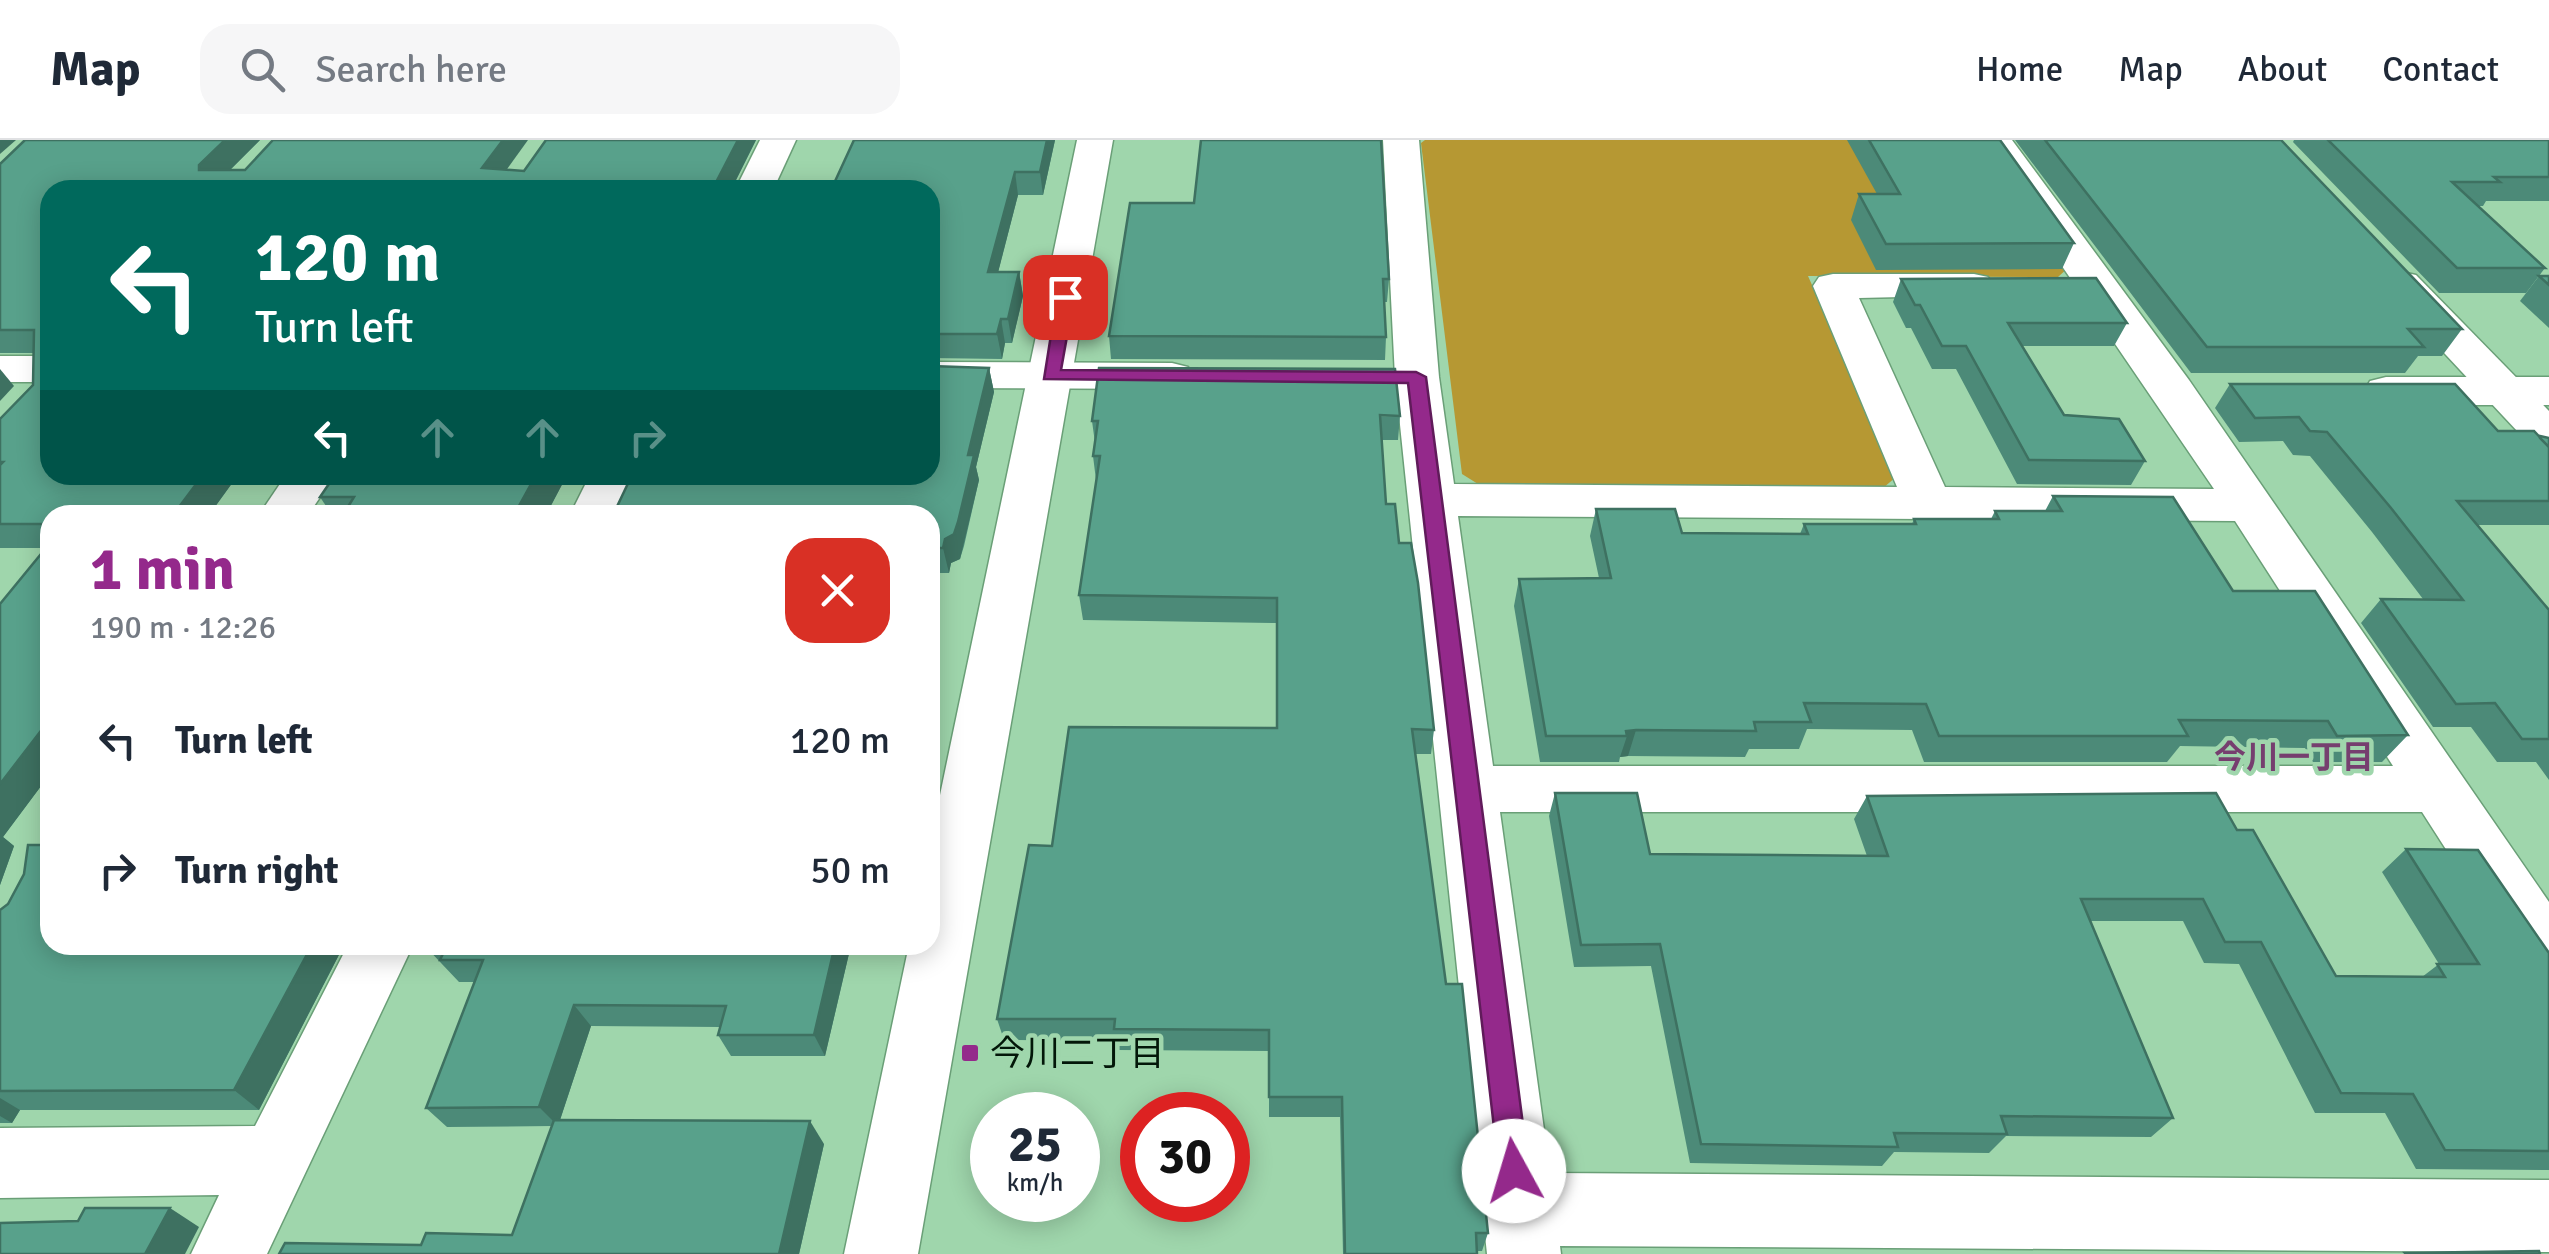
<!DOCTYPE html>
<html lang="en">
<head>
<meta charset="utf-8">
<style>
	body { margin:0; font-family:Signika,"Noto Sans JP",sans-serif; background:#f6f6f7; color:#1f2937; height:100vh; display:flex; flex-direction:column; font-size:38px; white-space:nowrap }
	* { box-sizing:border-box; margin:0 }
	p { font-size:32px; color:#747a83 }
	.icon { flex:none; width:55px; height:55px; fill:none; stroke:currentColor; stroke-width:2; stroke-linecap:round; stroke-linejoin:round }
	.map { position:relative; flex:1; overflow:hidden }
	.details { position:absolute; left:40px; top:365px; width:900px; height:450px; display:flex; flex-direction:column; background:#fff; border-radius:30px; box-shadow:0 5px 25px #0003 }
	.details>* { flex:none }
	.top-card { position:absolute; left:40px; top:40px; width:900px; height:305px; border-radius:30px; box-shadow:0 5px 25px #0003; background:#00695c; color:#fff; overflow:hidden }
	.speed { position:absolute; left:970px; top:952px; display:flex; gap:20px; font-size:50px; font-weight:700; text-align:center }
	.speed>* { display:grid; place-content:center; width:130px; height:130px; border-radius:50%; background:#fff; box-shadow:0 5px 25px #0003; line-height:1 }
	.speed small { font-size:25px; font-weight:400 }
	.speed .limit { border:15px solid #d22; background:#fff; color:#111 }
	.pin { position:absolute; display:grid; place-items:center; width:85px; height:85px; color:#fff; margin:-42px; border-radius:20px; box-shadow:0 5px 15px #0006 }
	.me { position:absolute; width:110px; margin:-55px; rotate:354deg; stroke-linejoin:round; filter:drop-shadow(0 0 8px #0008) }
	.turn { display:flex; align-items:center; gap:35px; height:210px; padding:0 50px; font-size:45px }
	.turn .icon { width:130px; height:130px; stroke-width:2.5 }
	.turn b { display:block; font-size:70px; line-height:85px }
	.lanes { display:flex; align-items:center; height:95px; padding:0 50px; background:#0003; justify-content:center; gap:50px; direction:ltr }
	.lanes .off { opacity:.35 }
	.round { display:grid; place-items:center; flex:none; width:105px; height:105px; border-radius:30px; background:#f6f6f7 }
	.summary { display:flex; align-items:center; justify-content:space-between; height:170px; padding:0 50px }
	h1 { font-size:60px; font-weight:800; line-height:75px; color:#94298b }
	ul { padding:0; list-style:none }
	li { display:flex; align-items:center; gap:30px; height:130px; padding:0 50px }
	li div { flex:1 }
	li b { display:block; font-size:38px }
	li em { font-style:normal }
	header { display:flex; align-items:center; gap:60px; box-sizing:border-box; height:140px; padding:0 50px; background:#fff; border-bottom:2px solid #e0e1e3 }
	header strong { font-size:48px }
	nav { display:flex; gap:55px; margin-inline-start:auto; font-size:35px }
	.search { width:700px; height:90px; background:#f6f6f7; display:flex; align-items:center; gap:25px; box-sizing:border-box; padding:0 35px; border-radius:30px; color:#747a83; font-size:38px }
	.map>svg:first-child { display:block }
	.green { fill:#b69833 }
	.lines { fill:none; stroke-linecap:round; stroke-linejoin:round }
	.minor-casing { stroke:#6a9f77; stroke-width:3 }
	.tertiary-casing { stroke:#6a9f77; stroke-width:3 }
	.minor { fill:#fff; fill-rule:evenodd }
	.tertiary { fill:#fff; fill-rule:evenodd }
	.wall { fill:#4c8a78 }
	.shaded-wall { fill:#3e7161 }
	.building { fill:#58a18b; stroke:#3e7161; stroke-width:2.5 }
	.route { fill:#94298b; stroke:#601b5a; stroke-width:2.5 }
	.poi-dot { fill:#94298b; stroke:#9fd6ac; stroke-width:4 }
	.labels { text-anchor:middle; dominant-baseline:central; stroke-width:9; stroke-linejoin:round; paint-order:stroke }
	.neighbourhood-label { font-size:32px; font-weight:bold; fill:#763f6f; stroke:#9fd6ac }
	.near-poi-label { font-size:35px; fill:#031709; stroke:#9fd6ac; text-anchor:start }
</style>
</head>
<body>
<header>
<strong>Map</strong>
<div class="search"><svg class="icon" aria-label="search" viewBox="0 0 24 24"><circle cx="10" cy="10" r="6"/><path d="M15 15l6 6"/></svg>Search here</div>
<nav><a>Home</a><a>Map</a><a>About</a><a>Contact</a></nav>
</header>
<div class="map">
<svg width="2549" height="1114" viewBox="0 0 2549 1114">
	<rect width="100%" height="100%" fill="#9fd6ac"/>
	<polygon class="green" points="1425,0 1977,0 2069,127 2058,137 1808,136 1897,336 1882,349 1486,349 1462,334 1421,3"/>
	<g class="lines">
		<g class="minor-casing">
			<g id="minor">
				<polygon points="760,0 796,0 773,50 735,50"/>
				<path d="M1383,0H1419L1439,237L1454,344L1897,347L1813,146L1819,137L1833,134H1974L1988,137L1994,146L1988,155L1859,158L1945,347L2214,349L1976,0H2012L2189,240L2549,762V842L2526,834L2422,672H1500L1550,1033L2549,1040V1112L1560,1106L1561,1114H1487L1395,237ZM1458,376L2235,381L2393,626H1493Z"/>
				<rect x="0" y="216" width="50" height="26"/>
				<polygon points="930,222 1172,223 1188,227 1194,236 1188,245 1172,249 930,248"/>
				<polygon points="2386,237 2549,237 2549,265 2386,265 2370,261 2364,251 2370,241"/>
				<polygon points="286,335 335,335 308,375 259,375"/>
				<polygon points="590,335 638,335 618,375 570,375"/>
				<polygon points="348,805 413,805 267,1114 191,1114 219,1055 0,1058 0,988 255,986"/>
			</g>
		</g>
		<g class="tertiary-casing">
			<g id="tertiary">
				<polygon points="1077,0 1113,0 918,1114 844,1114 909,805 930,805 930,703"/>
				<polygon points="2402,132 2416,135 2549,271 2549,313 2533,308 2388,153 2382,144 2388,135"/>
			</g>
		</g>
		<use href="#minor" class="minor"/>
		<use href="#tertiary" class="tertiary"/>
	</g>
	<g class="wall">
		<polygon points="260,0 230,30 507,30 524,31 756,0 731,50 50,50 50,335 238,335 209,375 50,375 50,634 3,697 14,706 0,745 0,464 46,408 0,408 0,279 33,245 34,213 0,213 0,24"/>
		<polygon points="854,0 1055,0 1043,55 1018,55 998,132 1019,132 1023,156 1012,203 1005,203 1002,219 930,218 930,50"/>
		<polygon points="1847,0 2000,0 2074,103 2062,129 1876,130 1851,80 1859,54 1877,54"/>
		<polygon points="2015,0 2281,0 2462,189 2442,216 2418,216 2405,233 2191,233"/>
		<polygon points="2294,0 2549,0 2549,61 2486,61 2483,66 2478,66 2545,128 2526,153 2439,153 2293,2"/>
		<polygon points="1130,63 1389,139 1387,162 1384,162 1386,197 1385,220 1111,219 1109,196"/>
		<polygon points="2539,136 2549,136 2549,188 2520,161"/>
		<polygon points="1901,139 2127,183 2114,206 2022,206 2064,275 2145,321 2131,345 2017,344 1956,229 1932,229 1911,188 1906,188 1893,162"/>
		<polygon points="989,228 994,252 976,327 979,340 964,406 960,419 951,423 949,433 930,433 930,375"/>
		<polygon points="2230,244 2498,291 2549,298 2549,385 2478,385 2549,470 2549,640 2536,622 2497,622 2471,587 2433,587 2361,483 2381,459 2423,459 2372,392 2310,316 2293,315 2283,301 2239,302 2215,268"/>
		<polygon points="1400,276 1398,300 1381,300 1386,364 1399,403 1434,590 1431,614 1416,614 1446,844 1488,1093 1482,1111 1477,1111 1477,1114 1343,1114 1340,977 1269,977 1269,911 1118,910 1116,901 1004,900 997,879 1052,706 1277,588 1277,483 1083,480 1079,455 1096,340 1093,316 1095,303 1092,281"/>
		<polygon points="335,335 567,335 546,375 332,375 320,357"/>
		<polygon points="2053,356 2233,451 2408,595 2382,622 2313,622 2305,608 2180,606 2167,622 1924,622 1912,590 1807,589 1799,609 1749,609 1745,617 1628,616 1620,617 1619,622 1540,622 1514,466 1519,439 1599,438 1590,396 1596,369 1682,393 1800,394 1804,384 1912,384 1914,379 1991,379 1995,371 2045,371"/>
		<polygon points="1555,653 1650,714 1867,716 1854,679 1867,656 2237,690 2336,836 2422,837 2439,824 2382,732 2406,709 2549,813 2549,1030 2416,1029 2385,973 2315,973 2239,824 2204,823 2183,781 2090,781 2173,978 2151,997 2006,996 1989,1013 1894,1012 1882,1026 1690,1023 1651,826 1574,827 1549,676"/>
		<polygon points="0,770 50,805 344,805 259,970 20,970 12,983 0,983"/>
		<polygon points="424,805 851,805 825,916 731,916 718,895 720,887 591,886 560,980 824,1004 799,1114 279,1114 421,1105 512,1095 552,986 447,987 426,968 475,842 459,842"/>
	</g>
	<g class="shaded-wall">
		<polygon points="0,0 16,0 0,14"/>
		<polygon points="225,0 260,0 213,47 199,30 199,25"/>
		<polygon points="503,0 528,0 492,50 482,28"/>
		<polygon points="738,0 756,0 731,50 712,50"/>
		<polygon points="1047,0 1055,0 1043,55 1040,32"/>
		<polygon points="1015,32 1018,55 992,156 988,132"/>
		<polygon points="1019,132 1023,156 1012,203 1008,179"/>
		<polygon points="1001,179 1005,203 1002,219 997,194"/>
		<polygon points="989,228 994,252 976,327 979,340 960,419 951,423 949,433 943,408"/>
		<polygon points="0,229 14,246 0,261"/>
		<polygon points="203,335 238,335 209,375 173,375"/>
		<polygon points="536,335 567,335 546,375 514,375"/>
		<polygon points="50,579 50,634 3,697 14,706 0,745 0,644"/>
		<polygon points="1636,590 1628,616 1620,617 1627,596 1626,591"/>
		<polygon points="312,805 344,805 259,970 234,950"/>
		<polygon points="835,805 851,805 825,916 814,895"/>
		<polygon points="574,865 591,886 558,986 539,967"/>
		<polygon points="0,958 20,970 12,983 0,976"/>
		<polygon points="810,981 824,1004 799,1114 779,1114"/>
		<polygon points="170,1068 199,1087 185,1114 145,1114"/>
	</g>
	<g class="building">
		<polygon points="25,0 225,0 199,25 199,30 245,30 273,0 503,0 482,28 524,31 546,0 738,0 712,50 50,50 50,335 203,335 173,375 50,375 50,384 0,384 0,325 3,322 0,322 0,279 33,245 34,190 0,190 0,24"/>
		<polygon points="854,0 1047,0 1040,32 1015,32 988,132 1019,132 1008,179 1001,179 997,194 930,194 930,50 831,50"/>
		<polygon points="1201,0 1381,0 1389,139 1383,139 1386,197 1109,196 1130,63 1194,63"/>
		<polygon points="1869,0 2000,0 2074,103 1886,104 1859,54 1900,54"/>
		<polygon points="2045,0 2281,0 2462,189 2408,189 2424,207 2207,207"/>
		<polygon points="2328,0 2549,0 2549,37 2494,37 2500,42 2452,42 2545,128 2457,128"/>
		<polygon points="2539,136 2549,136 2549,145"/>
		<polygon points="2096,138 2127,183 2008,183 2064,275 2119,279 2145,321 2029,320 1966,206 1942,206 1920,165 1915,165 1901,139"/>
		<polygon points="930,226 989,228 968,315 974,315 958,382 954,394 945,399 943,408 930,408 930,375 613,375 632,335 930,335"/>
		<polygon points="1099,228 1395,229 1400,276 1380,275 1386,364 1395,364 1399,403 1411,403 1418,443 1434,590 1412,589 1446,844 1462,844 1488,1093 1476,1093 1477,1114 1345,1114 1342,957 1269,957 1269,890 1114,889 1115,879 997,879 1029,705 1052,706 1069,587 1277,588 1277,458 1079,455 1100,316 1093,316 1098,281 1092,281"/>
		<polygon points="2230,244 2455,244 2498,291 2534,291 2549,307 2549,361 2457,361 2549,470 2549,599 2522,599 2495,563 2456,564 2381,459 2463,460 2391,368 2327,292 2310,291 2299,277 2255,278"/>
		<polygon points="2540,296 2549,298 2549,307 2540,298"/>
		<polygon points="335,335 536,335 514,375 343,375 354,357 320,357"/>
		<polygon points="2053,356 2173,357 2233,451 2315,451 2408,595 2337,596 2328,581 2179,580 2188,596 1939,596 1926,564 1804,563 1811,582 1754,582 1756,591 1636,590 1626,591 1627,596 1546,596 1519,439 1611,438 1596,369 1675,369 1682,393 1808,394 1804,384 1916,384 1914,379 1999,379 1995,371 2062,371"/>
		<polygon points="50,403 50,579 0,644 0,464"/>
		<polygon points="1555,653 1637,653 1650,714 1888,716 1867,656 2216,653 2237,690 2253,690 2336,836 2445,837 2437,824 2479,824 2406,709 2478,710 2549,813 2549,1011 2445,1010 2413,954 2341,953 2261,802 2225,802 2203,759 2081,759 2173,978 2001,976 2007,994 1894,993 1898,1007 1701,1004 1660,804 1581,805"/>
		<polygon points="28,705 50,705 50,805 312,805 234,950 0,951 0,770 8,764 24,734"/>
		<polygon points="447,805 835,805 814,895 718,895 726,866 574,865 539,967 426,968 483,820 440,820"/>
		<polygon points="554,980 810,981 779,1114 279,1114 285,1103 421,1105 426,1093 512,1095"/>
		<polygon points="85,1068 170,1068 145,1114 0,1114 0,1083 78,1081"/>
		<polygon points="2539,1111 2540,1114 2406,1114 2405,1113"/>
	</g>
	<polygon class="route" points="1065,152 1074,157 1061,230 1416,232 1426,237 1529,1031 1525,1041 1514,1045 1504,1041 1499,1031 1408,243 1044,239 1057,157"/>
	<rect class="poi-dot" x="960" y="903" width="20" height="20" rx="5"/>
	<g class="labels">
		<g class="neighbourhood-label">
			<text x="2294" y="617">今川一丁目</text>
		</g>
		<g class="near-poi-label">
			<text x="990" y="913">今川二丁目</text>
		</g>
	</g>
</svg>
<div class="speed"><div>25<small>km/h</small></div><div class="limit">30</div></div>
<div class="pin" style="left:1065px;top:157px;background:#d93025"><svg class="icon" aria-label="arrive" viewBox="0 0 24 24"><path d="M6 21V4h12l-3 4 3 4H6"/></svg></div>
<svg class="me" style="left:1514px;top:1031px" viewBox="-20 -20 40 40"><circle r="19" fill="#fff"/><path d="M0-13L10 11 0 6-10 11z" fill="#94298b"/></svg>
<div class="top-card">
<div class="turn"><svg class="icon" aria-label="left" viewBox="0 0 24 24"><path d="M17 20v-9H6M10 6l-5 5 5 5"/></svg><div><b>120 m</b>Turn left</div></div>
<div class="lanes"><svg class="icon" aria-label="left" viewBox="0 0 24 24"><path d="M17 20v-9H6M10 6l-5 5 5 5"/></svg><svg class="icon off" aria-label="ahead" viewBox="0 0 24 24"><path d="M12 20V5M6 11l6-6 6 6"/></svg><svg class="icon off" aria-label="ahead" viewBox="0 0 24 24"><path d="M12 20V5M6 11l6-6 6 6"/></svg><svg class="icon off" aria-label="right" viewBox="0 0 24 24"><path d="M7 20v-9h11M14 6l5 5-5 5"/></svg></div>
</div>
<section class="details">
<div class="summary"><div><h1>1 min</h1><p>190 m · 12:26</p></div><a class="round" style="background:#d93025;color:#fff"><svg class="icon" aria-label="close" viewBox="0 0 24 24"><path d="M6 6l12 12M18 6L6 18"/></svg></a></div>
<ul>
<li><svg class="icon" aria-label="left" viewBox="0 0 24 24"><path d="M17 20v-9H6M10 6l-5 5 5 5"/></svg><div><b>Turn left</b></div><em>120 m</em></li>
<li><svg class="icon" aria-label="right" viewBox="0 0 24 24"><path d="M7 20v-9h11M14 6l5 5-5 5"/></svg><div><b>Turn right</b></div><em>50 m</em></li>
</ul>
</section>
</div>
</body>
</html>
